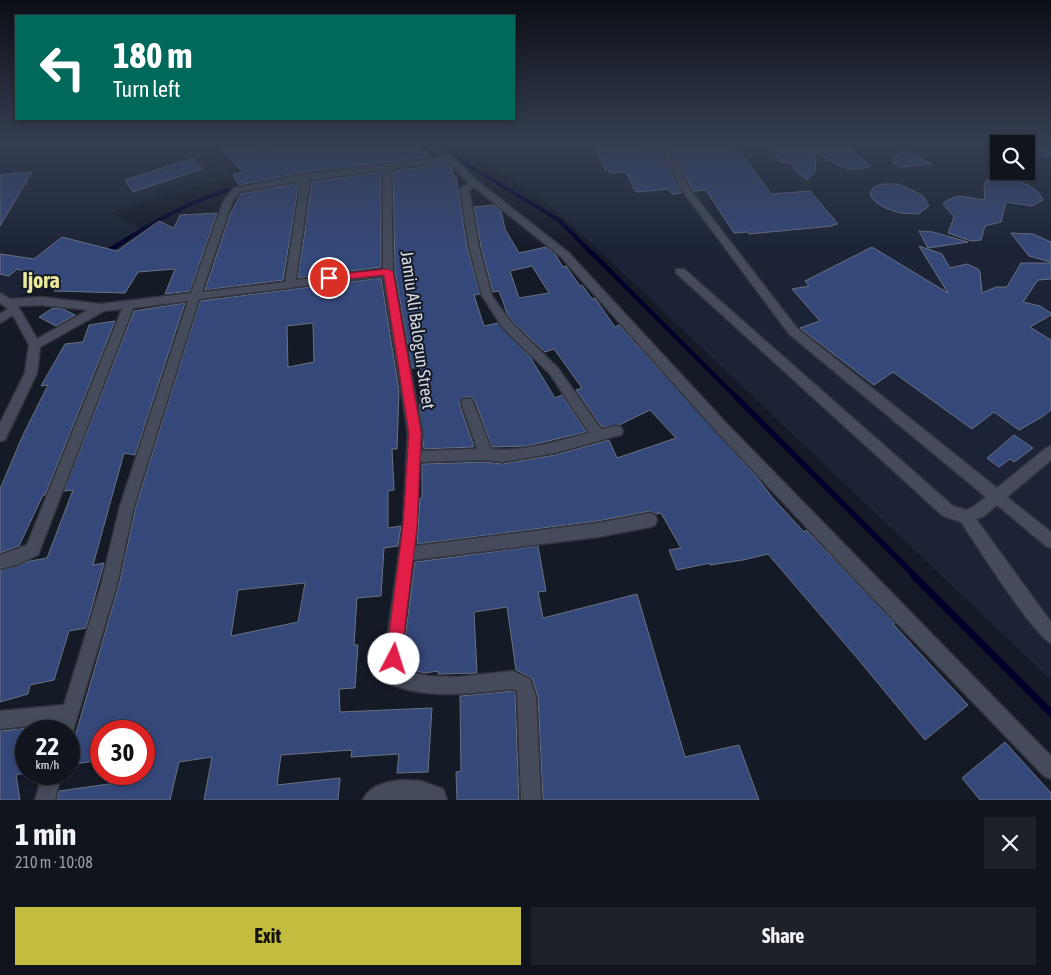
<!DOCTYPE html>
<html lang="en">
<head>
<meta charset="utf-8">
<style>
	body { margin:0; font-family:"Asap Condensed",sans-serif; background:#1e212a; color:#f1f3f6; height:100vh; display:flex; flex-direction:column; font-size:19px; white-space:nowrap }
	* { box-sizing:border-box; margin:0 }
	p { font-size:16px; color:#9c9ea4 }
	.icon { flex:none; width:28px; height:28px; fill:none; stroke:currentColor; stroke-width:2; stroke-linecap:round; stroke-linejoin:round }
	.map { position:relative; height:800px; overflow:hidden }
	.panel { display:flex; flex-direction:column; background:#10141d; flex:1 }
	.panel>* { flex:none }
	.banner { position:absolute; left:15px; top:15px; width:500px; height:105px; border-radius:0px; box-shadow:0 2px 8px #0003,0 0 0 1px #30333b; background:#00695c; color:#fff; overflow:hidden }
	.controls { position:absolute; left:990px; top:135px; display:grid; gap:10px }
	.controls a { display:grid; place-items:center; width:45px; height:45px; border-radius:0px; background:#10141d; box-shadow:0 2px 8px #0003,0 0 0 1px #30333b; font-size:25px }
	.speed { position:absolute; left:15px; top:720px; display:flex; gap:10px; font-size:25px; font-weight:700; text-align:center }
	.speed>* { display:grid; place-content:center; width:65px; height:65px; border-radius:50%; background:#10141d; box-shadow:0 2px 8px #0003,0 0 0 1px #30333b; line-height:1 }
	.speed small { font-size:12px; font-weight:400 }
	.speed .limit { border:8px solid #d22; background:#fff; color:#111 }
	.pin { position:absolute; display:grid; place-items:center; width:42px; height:42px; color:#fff; margin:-21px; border:2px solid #fff; border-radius:50%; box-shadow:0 1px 5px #0007 }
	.me { position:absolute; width:55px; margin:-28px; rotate:5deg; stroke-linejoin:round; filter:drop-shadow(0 0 4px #0008) }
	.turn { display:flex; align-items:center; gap:18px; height:105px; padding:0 15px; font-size:22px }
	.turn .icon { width:65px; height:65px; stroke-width:2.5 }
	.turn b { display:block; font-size:35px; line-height:42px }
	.round { display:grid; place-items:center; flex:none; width:52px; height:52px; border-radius:0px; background:#1e212a }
	.overview { display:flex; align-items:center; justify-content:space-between; height:85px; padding:0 15px }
	h1 { font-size:30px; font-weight:700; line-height:38px }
	.button { display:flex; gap:10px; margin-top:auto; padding:10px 15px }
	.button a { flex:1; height:58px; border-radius:0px; background:#c2bd3f; color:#111; font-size:20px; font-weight:700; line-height:58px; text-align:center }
	.button a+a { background:#1e212a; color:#f1f3f6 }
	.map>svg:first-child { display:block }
	.built { fill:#1c2336; fill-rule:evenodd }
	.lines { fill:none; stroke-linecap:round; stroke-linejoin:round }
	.stream-far3 { stroke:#01002a; stroke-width:4 }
	.stream-far2 { stroke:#01002a; stroke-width:4.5 }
	.stream-far1 { stroke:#01002a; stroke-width:5.5 }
	.stream { stroke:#01002a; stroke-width:7 }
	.building { fill:#35487a; stroke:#6a7181; fill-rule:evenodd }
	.minor-casing { stroke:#31343e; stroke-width:3 }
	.minor { fill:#454b5a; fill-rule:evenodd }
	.route { fill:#e11d48; stroke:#92132f }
	.labels { text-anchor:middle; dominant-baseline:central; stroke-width:4; stroke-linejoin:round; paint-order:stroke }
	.street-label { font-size:18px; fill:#d5d9e2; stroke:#151a27 }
	.district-label { font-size:22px; font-weight:bold; fill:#eae899; stroke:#151a27 }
</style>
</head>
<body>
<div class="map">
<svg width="1051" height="800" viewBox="0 0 1051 800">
	<rect width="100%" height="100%" fill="#151a27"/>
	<g class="built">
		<polygon points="0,140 204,140 232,175 111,213 140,229 41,285 0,305"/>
		<path d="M458,140H1051V680L583,235L552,208ZM999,144H1026V171H999Z"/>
	</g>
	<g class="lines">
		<g class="stream-far3">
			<polyline points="433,140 446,152 559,220 593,255"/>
			<polyline points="423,157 444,153"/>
			<polyline points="312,173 415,159"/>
			<path d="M106,252C149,225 190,199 240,187"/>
		</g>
		<polyline class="stream-far2" points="592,253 736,397"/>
		<polyline class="stream-far1" points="735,396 915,576"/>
		<polyline class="stream" points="913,575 1051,713"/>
	</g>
	<g class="building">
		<polygon points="215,140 250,140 261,146 275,140 413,140 431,157 306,172 239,185 233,175 243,172 222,151"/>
		<polygon points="592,140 632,140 640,141 642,144 655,143 681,193 672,194 669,189 636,192 626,172 610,173 608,170 605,170"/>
		<polygon points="694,140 732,140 771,194 810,191 838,224 832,225 833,226 749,234 748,232 734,233 706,190 694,191 691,187 667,142"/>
		<polygon points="768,140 845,140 857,155 872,166 859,169 848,169 839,166 816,152 815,172 807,180 795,170 791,163 780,162"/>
		<polygon points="1026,140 1034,140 1044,146 1051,152 1051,156 1026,157"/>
		<polygon points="901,150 911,153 932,164 901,167 892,162"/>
		<polygon points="193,158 202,169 133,192 125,180"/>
		<polygon points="447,164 452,169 453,176 456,176 467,247 480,294 474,295 484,326 498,323 530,357 555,398 562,395 586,432 527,446 492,447 475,401 471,397 463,397 459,403 474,447 424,449 420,414 420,368 412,368 395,272 393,171"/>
		<polygon points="32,172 0,226 0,175"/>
		<polygon points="381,172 381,267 298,278 312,182"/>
		<polygon points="994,178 1015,180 1028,185 1038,192 1043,200 1032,206 1006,202 1001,222 985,226 981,240 971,241 948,233 954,217 943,204 949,199 959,196 985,200 984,184 987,180"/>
		<polygon points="299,183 283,280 205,290 231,212 241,194"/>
		<polygon points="883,184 898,184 914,191 923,196 929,206 918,214 900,213 888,209 878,204 872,198 870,192 874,187"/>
		<path d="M493,205L501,211L505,229L519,253L546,247L555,254L563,267L566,266L580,286L582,285L592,299L595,298L615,327L619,325L756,476L772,497L804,532L806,530L895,623L893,624L968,705L925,740L858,659L768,554L743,560L710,565V563L677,570L669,550L681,548L661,513L656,514L650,511L598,521L417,544L420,498H422V464L486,462L502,464L555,455L609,440L617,458L676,438L650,410L619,425L602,427L576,390L582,388L554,349L545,352L512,321L507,313L499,291L493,292L481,247L474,207ZM532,266L549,293L519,298L510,271Z"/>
		<polygon points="217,213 190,291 165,294 175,269 138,272 125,293 54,291 62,281 17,269 9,276 0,274 0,254 34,259 62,237 117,251 159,221 174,228 180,215"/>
		<polygon points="919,231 933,232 968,242 928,248"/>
		<polygon points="1011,233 1033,234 1051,242 1051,262 1029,256"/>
		<polygon points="919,246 942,254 950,268 967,264 978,269 980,272 982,293 996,287 1007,287 1021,263 1051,263 1051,279 1038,280 1023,302 1040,306 1051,313 1051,315 1030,327 1051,340 1051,410 1042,417 1019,430 994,412 972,429 893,372 874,385 800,328 820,321 792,289 809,286 805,281 872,247 948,293"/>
		<path d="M381,278L399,391L397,449H392L394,490L388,491V528L401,526L398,546L384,548L381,596L357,598L354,645H358L355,688L339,689L340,712L432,708L428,772L397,773L399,754L351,757L352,750L281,755L277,785L340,778L338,800H204L212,757L179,762L170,800H57L59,791L144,779V753L149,731H101V760L69,765V757L119,585L136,506L200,301ZM313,323L314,362L288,367L287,326ZM305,583L298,622L231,636L238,590Z"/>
		<polygon points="185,303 135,455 124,453 93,565 104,563 86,628 69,631 54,680 30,685 28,694 0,702 0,571 30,561 47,558 73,490 64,491 134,311"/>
		<polygon points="53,308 63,309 75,315 56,326 39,317"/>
		<polygon points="115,321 45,495 43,495 19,546 0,553 0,489 23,435 48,385 41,386 65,344 83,342 89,325"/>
		<polygon points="1014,435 1033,448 1014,462 1010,459 999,467 987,458"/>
		<polygon points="538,546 546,591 538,592 543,618 637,594 685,757 739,745 759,800 543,800 538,697 532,678 516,670 507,607 474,612 477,673 438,674 438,671 425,673 404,668 404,647 415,562"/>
		<polygon points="513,691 515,692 519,800 457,800 456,772 461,771 460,696"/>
		<polygon points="56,725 54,731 26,731 26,773 16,775 20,800 0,800 0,731"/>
		<polygon points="1005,742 1051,793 1051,800 980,800 962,778"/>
	</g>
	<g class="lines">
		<g class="minor-casing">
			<g id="minor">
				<polygon points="252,140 273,140 260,144"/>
				<path d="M420,140H429L453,157L477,181L568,252L727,424L1051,756V779L1044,776L866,591L717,432L560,256L474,187L469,190L479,247L492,296L511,322L558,368L601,429L616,426L621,427L623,431L621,435L616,436L555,453L502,462L486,460L420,462L415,546L598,523L650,513L655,515L657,520L655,525L650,527L598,537L413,560L402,647V670L429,676L458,677L513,671L530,679L536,697L541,800H521L517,691L513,689C472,693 429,700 390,684L384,671L386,647L403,526L408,433L383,276L199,299L134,506L117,585L71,737L69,739V731H56L58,723L0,729V711L64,705L101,585L120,506L188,301L133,308L38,555L16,565L0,569V555L27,545L122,309L104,311L40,347L37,373L5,440L0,441V423L25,373L29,345L13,315L0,323V314L8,309L0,303V293L10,299L41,297L101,304L191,293L223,202L234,188L306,174L443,157ZM448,162L469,183L460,189L469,247L482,296L503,328L550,374L589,433C560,440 521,453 491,449L473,402L471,399H463L461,402L477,449L421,451L422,433L393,272L391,169ZM383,170V269L296,280L310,180ZM301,181L285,282L202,292L232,202L240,192ZM41,305L88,310L37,339L18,306Z"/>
				<path d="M656,140H664L689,188L797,328L997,488L1046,448L1051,446V460L1007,497L1051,532V548L1046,546L997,505L983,517L976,519L1051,622V643C1034,636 975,543 961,522L943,516L676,273V269H684L953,506L966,510L973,507L986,497L789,334L681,189Z"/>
				<polygon points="43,774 61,774 55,800 35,800"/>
				<path d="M404,780L421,781L443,789L447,800H363C369,785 389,781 404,780Z"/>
			</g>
		</g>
		<use href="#minor" class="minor"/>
	</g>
	<linearGradient id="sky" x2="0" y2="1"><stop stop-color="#0c0e15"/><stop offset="0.56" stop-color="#353e52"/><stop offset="1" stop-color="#353e52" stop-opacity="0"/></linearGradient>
	<rect width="1051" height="252" fill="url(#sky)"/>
	<polygon class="route" points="388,269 393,272 421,433 417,526 401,659 399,665 394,667 388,665 386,659 403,526 409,433 384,275 329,281 324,278 329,275"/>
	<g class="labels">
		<g class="street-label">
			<text transform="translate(418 330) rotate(82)">Jamiu Ali Balogun Street</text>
		</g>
		<g class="district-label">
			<text x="41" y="280">Ijora</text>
		</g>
	</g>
</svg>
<div class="controls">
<a><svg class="icon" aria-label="search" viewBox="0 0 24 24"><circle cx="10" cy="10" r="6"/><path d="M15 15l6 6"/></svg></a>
</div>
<div class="speed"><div>22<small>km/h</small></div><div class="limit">30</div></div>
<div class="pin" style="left:329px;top:278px;background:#d93025"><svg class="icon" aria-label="arrive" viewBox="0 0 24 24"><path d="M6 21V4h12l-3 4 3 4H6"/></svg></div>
<svg class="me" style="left:394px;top:659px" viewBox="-20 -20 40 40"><circle r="19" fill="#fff"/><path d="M0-13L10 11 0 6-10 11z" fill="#e11d48"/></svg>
<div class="banner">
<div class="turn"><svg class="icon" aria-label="left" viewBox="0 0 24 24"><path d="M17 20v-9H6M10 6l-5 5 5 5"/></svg><div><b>180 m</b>Turn left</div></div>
</div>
</div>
<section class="panel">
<div class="overview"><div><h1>1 min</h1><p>210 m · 10:08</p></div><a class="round"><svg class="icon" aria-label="close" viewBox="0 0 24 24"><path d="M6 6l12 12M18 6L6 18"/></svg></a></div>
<div class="button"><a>Exit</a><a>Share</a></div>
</section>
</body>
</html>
